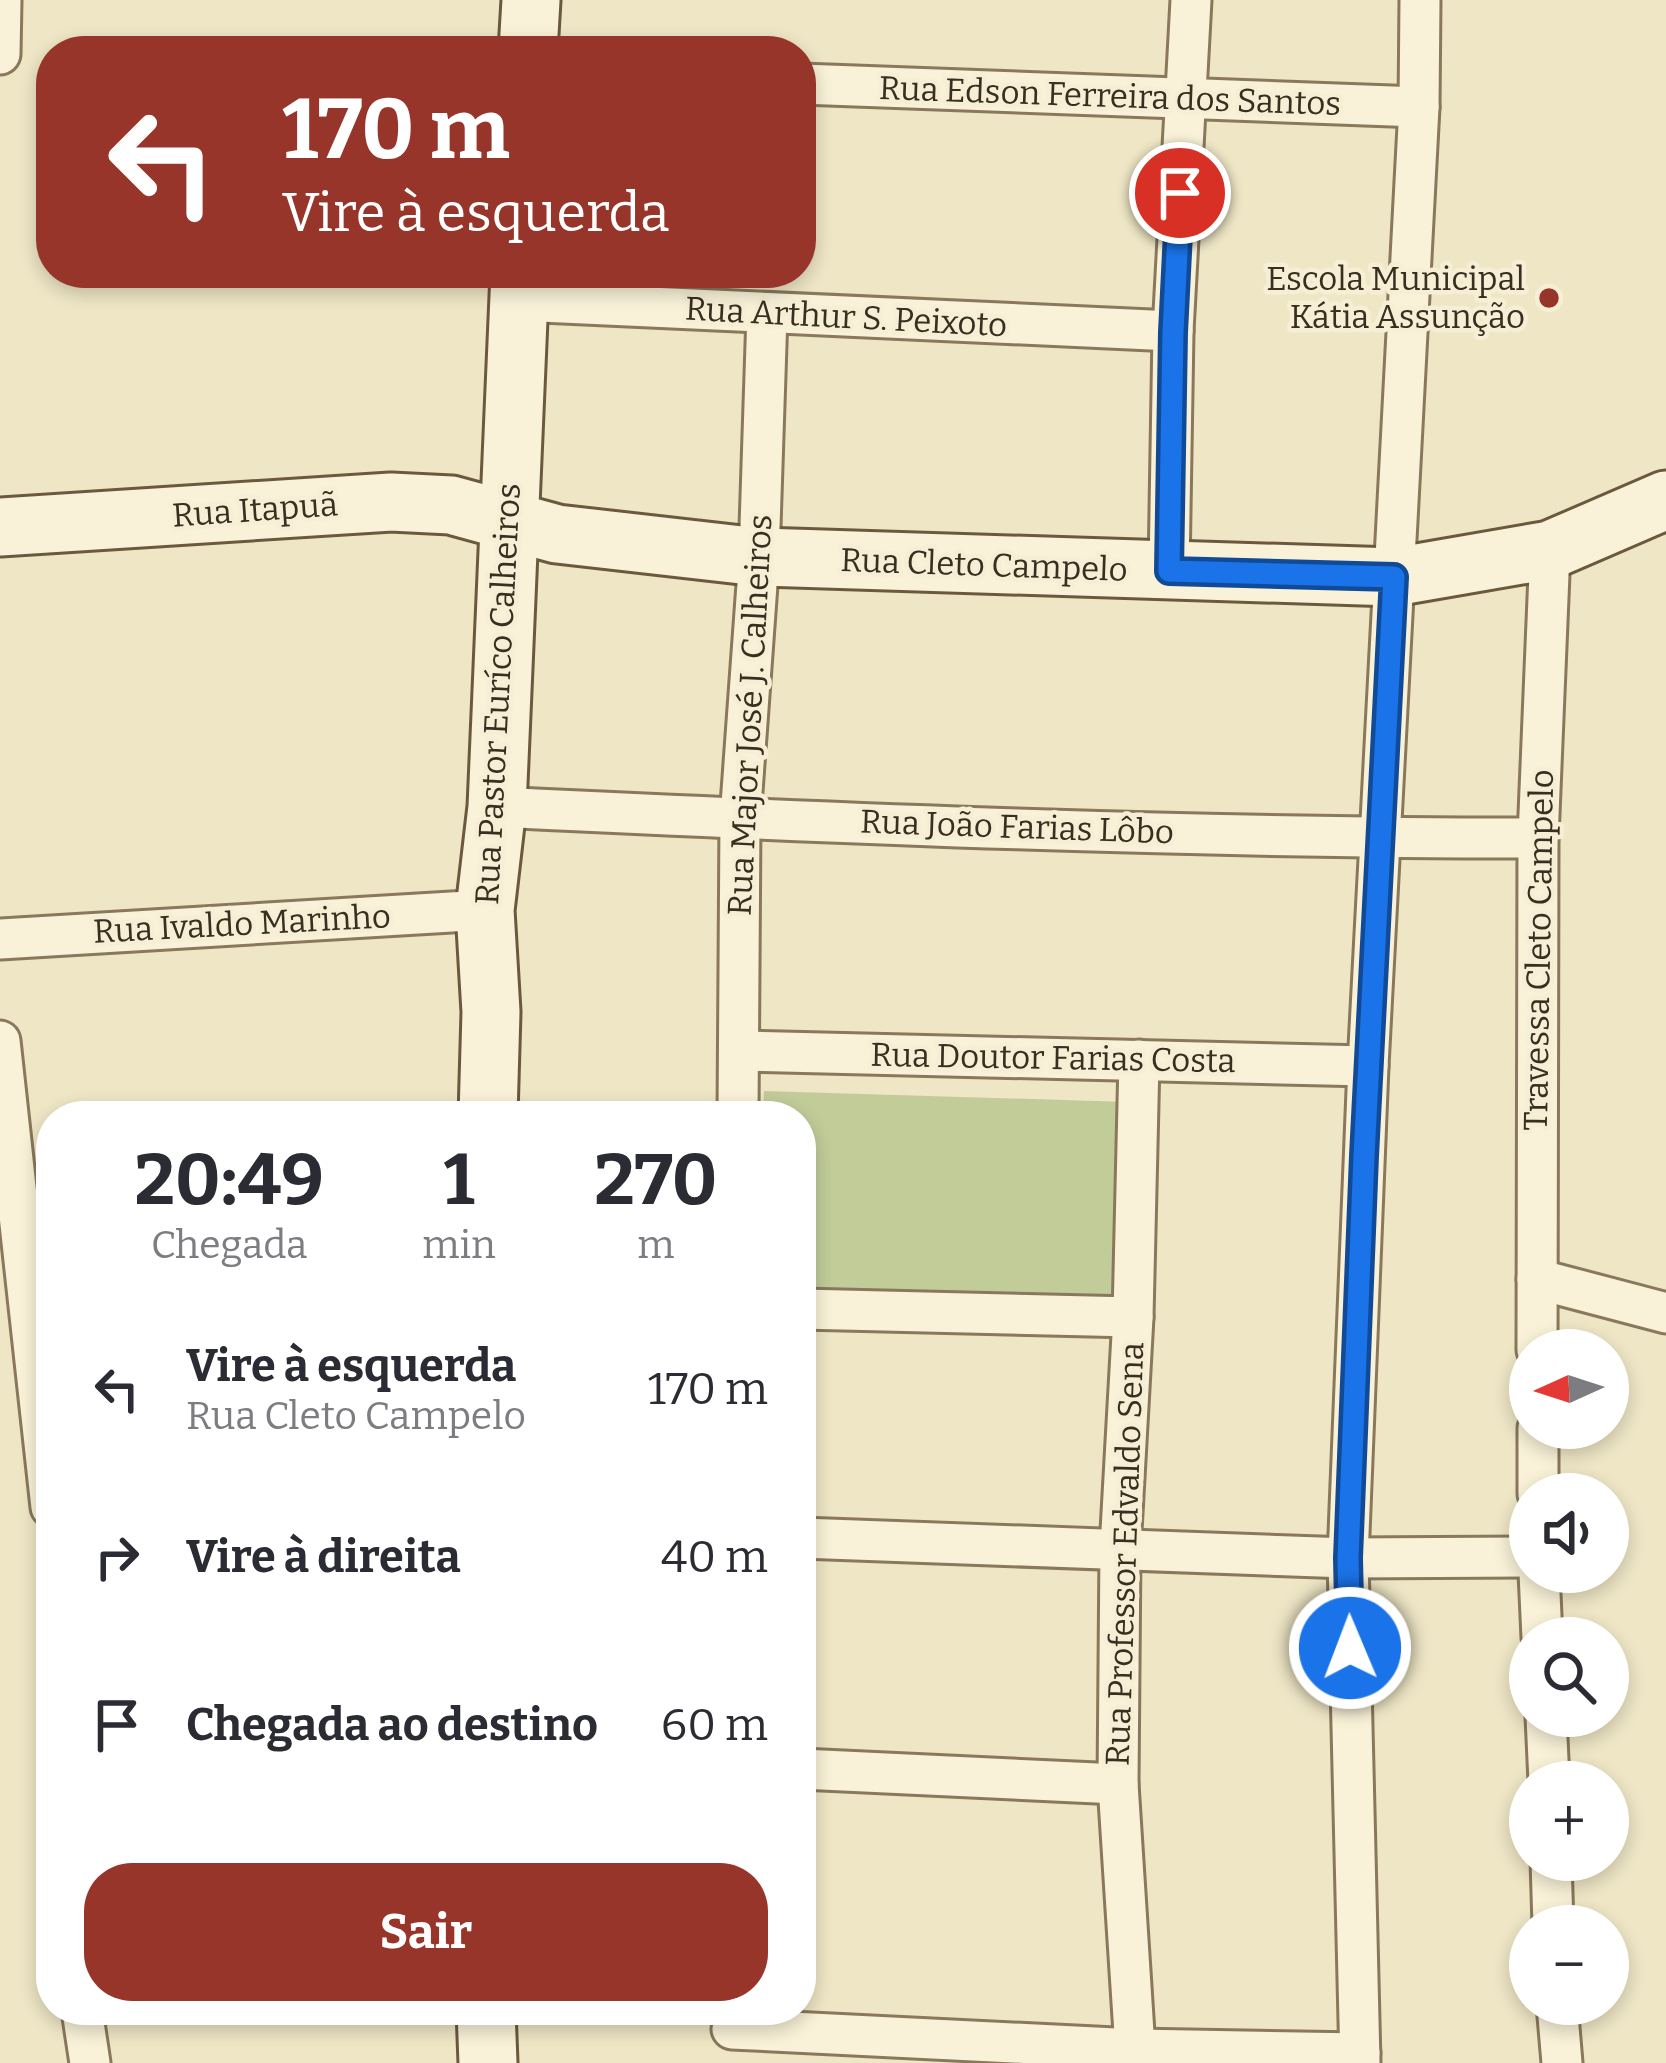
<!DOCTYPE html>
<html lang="pt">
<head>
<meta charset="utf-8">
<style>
	body { margin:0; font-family:Bitter,serif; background:#f7f7f7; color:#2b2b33; height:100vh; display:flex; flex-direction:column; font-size:45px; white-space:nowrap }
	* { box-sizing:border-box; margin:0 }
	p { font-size:39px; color:#7c7c81 }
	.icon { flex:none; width:66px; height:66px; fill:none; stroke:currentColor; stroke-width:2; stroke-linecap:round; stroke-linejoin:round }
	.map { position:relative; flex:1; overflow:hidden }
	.side { position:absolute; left:36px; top:1101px; width:780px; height:924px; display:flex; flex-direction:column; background:#fff; border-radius:48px; box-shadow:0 6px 18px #0003 }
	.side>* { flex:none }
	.top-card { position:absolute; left:36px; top:36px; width:780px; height:252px; border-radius:48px; box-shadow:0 6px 18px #0003; background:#98352b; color:#fff; overflow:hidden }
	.needle { width:78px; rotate:267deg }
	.buttons { position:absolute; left:1509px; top:1329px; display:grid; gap:24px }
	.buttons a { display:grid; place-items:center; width:120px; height:120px; border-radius:50%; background:#fff; box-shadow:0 6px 18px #0003; font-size:60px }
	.pin { position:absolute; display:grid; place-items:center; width:102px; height:102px; color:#fff; margin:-51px; border:6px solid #fff; border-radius:50%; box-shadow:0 3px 12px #0007 }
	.me { position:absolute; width:132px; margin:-66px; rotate:359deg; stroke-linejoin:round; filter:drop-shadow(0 0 9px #0008) }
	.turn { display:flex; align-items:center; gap:42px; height:252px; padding:0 48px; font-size:54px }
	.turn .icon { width:156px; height:156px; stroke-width:2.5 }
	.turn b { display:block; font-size:84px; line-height:102px }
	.eta { display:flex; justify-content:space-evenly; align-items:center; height:204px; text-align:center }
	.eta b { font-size:72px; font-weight:700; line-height:84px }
	.action { display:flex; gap:24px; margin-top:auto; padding:24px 48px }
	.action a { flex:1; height:138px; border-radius:48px; background:#98352b; color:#fff; font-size:48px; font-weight:700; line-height:138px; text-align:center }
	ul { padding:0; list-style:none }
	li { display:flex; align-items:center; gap:36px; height:168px; padding:0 48px }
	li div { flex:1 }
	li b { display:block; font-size:45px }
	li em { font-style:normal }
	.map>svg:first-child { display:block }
	.green { fill:#c1cc99 }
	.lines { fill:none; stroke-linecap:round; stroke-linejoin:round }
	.street-casing { stroke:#89785b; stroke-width:45 }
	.secondary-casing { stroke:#6b593e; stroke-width:63 }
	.street { stroke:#f9f2d8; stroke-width:39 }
	.secondary { stroke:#f9f2d8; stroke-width:57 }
	.route-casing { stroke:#114b97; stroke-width:30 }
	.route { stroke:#1a73e8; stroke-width:21 }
	.poi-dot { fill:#98352b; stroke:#f6efd5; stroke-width:4.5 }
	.labels { text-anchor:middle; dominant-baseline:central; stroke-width:9; stroke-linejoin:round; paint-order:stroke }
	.street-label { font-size:33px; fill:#392e1f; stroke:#f6efd5 }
	.poi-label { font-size:33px; fill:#392e1f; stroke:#f6efd5; text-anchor:end }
</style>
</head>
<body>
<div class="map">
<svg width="1666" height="2063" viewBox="0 0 1666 2063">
	<rect width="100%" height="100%" fill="#eee6c5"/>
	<polygon class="green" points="764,1091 1128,1102 1122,1313 801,1304 801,1116 763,1116"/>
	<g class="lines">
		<g class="street-casing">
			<g id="street">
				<polyline points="0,54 1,0"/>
				<polyline points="801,84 1419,107"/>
				<polyline points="519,301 1173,331"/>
				<polyline points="1169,571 1173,331 1191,0"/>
				<path d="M497,807C843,824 1191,838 1538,838"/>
				<polyline points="0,939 485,910"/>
				<polyline points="0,1041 51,1507"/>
				<polyline points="739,1051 1368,1066"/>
				<polyline points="738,1116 740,819 759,557 767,314"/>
				<polyline points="1537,1279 1666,1313"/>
				<polyline points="801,1309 1133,1317"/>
				<polyline points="1537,1350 1538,838 1550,550"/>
				<polyline points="1538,1428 1538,1494"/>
				<polyline points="801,1538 1348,1558 1530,1557"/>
				<polyline points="1539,1572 1542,1638"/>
				<polyline points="1546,1716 1549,1782"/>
				<polyline points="801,1769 1118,1784"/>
				<polyline points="1551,1860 1553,1926"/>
				<polyline points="1557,2004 1562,2063"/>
				<polyline points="82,2010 90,2063"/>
				<polyline points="732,2029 1135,2049 1360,2053"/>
				<polyline points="1135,2049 1118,1784 1120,1549 1133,1317 1139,1060"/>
				<polyline points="1360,2063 1348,1558 1368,1066 1419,107 1420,0"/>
			</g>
		</g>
		<g class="secondary-casing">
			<g id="secondary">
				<polyline points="528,51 531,0"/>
				<polyline points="0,527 391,502 451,505 557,534 759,557 1394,577 1550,550 1666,500"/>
				<polyline points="488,1116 491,1012 485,910 497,807 520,273"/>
				<polyline points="486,2010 488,2063"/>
			</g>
		</g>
		<use href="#street" class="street"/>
		<use href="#secondary" class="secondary"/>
	</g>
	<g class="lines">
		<g class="route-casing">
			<polyline id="route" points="1180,193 1173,332 1169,571 1394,577 1364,1156 1348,1558 1350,1648"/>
		</g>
		<use href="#route" class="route"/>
	</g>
	<circle class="poi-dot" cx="1549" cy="298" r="12"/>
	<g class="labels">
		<g class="street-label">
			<text transform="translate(1110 96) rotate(2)">Rua Edson Ferreira dos Santos</text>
			<text transform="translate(846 317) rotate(3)">Rua Arthur S. Peixoto</text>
			<text transform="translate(255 510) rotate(-4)">Rua Itapuã</text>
			<text transform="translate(984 565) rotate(2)">Rua Cleto Campelo</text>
			<text transform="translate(498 694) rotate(-87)">Rua Pastor Euríco Calheiros</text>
			<text transform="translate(750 715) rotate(-87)">Rua Major José J. Calheiros</text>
			<text transform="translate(1017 827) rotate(2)">Rua João Farias Lôbo</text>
			<text transform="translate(242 924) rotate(-3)">Rua Ivaldo Marinho</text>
			<text transform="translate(1539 950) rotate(-89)">Travessa Cleto Campelo</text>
			<text transform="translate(1053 1058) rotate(1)">Rua Doutor Farias Costa</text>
			<text transform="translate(1125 1554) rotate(-88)">Rua Professor Edvaldo Sena</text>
		</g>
		<g class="poi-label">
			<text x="1525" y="279">Escola Municipal<tspan x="1525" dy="38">Kátia Assunção</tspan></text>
		</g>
	</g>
</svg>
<div class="buttons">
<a><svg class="needle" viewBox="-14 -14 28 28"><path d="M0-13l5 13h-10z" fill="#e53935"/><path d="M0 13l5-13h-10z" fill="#7c7c81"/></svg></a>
<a><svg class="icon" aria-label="sound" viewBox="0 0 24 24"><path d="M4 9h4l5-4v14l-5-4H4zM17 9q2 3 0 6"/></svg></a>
<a><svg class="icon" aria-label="search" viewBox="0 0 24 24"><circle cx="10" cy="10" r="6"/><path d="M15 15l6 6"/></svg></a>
<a>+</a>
<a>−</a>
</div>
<div class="pin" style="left:1180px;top:193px;background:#d93025"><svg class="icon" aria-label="arrive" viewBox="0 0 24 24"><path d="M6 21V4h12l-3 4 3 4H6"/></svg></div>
<svg class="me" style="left:1350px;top:1648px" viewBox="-20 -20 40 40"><circle r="17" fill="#1a73e8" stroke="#fff" stroke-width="3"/><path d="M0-11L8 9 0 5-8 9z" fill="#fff"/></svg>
<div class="top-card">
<div class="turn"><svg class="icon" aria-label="left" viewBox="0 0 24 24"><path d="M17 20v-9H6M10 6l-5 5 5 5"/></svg><div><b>170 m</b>Vire à esquerda</div></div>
</div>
<section class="side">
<div class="eta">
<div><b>20:49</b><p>Chegada</p></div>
<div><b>1</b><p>min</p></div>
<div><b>270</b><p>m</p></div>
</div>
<ul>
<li><svg class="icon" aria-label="left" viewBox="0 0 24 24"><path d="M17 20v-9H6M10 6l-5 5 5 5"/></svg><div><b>Vire à esquerda</b><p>Rua Cleto Campelo</p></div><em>170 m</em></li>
<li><svg class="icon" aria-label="right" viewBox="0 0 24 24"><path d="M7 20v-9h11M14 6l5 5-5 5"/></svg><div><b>Vire à direita</b></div><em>40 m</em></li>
<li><svg class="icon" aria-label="arrive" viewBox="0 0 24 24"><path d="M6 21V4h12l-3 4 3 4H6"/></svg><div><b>Chegada ao destino</b></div><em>60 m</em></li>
</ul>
<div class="action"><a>Sair</a></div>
</section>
</div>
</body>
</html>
